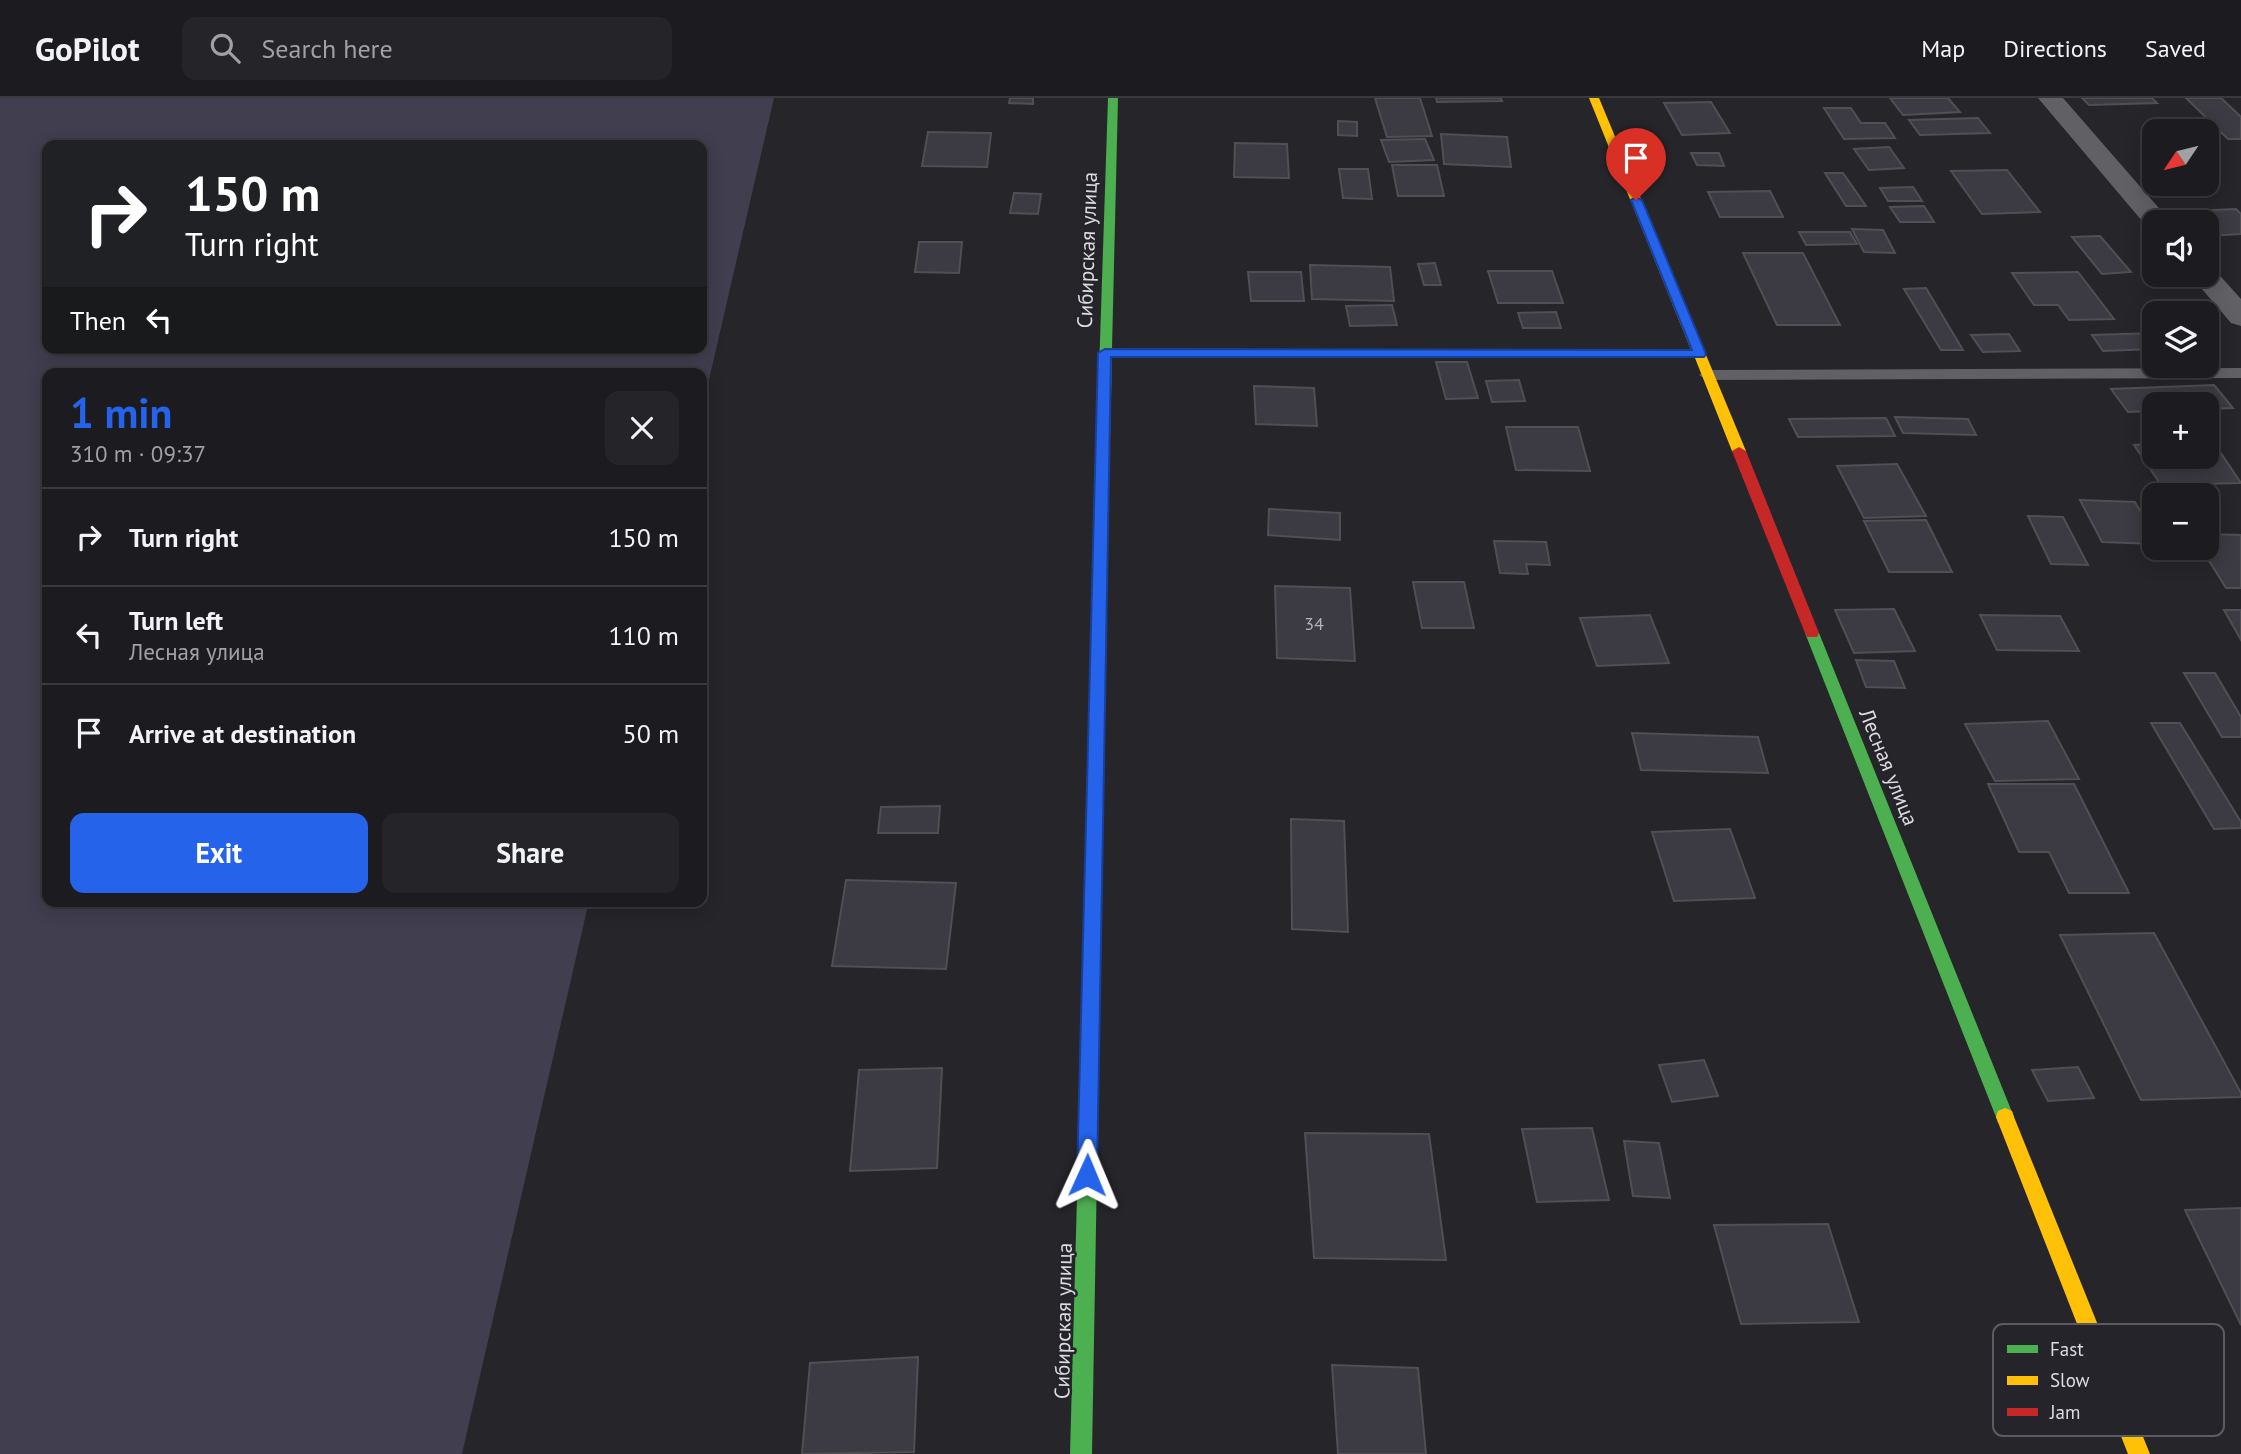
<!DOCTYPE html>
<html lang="en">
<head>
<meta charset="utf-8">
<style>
	body { margin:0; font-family:"PT Sans",sans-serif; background:#252529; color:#f1f3f6; height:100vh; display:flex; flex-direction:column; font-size:26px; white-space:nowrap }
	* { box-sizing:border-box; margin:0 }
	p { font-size:23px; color:#a0a1a5 }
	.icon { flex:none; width:38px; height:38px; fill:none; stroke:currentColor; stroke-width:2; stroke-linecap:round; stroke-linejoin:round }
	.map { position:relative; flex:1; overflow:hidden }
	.drawer { position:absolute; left:42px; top:270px; width:665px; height:539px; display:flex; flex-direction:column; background:#1c1c20; border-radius:14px; box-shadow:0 4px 18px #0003,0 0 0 2px #3a3a3e }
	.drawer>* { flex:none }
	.banner { position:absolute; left:42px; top:42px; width:665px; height:214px; border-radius:14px; box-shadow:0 4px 18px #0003,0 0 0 2px #3a3a3e; background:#202124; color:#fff; overflow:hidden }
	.needle { width:46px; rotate:235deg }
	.controls { position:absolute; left:2142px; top:21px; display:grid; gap:14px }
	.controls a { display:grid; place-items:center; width:77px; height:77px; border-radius:14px; background:#1c1c20; box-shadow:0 4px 18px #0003,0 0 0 2px #3a3a3e; font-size:35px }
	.pin { position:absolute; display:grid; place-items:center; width:60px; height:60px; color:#fff; margin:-72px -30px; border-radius:50% 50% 50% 0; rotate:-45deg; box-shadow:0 0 7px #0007 }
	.pin .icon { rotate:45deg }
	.me { position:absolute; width:77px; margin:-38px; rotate:1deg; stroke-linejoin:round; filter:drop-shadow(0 0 5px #0008) }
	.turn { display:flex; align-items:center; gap:24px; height:147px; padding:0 28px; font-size:32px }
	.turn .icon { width:91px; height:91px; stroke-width:2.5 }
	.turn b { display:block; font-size:49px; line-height:60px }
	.then { display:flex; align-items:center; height:66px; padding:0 28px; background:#0003; gap:14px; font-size:26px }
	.round { display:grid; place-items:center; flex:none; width:74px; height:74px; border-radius:14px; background:#252529 }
	.headline { display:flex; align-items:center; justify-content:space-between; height:119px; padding:0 28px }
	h1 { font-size:42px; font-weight:700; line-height:52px; color:#2563eb }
	.action { display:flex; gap:14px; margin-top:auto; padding:14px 28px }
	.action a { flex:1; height:80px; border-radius:14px; background:#2563eb; color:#fff; font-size:28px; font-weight:700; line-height:80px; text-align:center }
	.action a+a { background:#252529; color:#f1f3f6 }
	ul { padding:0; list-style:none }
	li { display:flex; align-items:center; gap:21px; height:98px; padding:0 28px; border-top:2px solid #3a3a3e }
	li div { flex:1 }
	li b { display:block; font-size:26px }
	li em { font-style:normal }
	header { display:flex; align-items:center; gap:42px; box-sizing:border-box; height:98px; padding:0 35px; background:#1c1c20; border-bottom:2px solid #3a3a3e }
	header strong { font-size:33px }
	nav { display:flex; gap:38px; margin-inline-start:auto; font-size:24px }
	.search { width:490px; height:63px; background:#252529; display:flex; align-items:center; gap:18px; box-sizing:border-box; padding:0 24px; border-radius:14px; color:#a0a1a5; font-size:26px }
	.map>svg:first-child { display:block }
	.green { fill:#413e4f; fill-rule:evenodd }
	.building { fill:#3c3a42; stroke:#504f53; stroke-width:2 }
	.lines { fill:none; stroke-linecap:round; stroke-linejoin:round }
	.lane { fill:#616065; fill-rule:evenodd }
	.street { fill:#616065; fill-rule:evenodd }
	.fast { fill:#4caf50; fill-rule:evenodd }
	.slow { fill:#ffc107; fill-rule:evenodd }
	.jam { fill:#c62828; fill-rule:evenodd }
	.route { fill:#2563eb; stroke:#184099; stroke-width:2 }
	.labels { text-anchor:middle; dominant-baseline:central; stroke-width:5; stroke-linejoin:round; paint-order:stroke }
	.number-label { font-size:18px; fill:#b3b3b8 }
	.street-label { font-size:21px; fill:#dbdbe0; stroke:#25242b }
	.key { fill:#25242b; stroke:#5c5b61; stroke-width:2 }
	.key-label { font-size:19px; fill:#dbdbe0 }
</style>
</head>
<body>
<header>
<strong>GoPilot</strong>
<div class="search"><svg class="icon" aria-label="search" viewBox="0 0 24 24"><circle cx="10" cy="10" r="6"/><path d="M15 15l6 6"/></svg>Search here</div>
<nav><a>Map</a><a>Directions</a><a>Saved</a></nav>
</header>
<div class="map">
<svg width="2241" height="1356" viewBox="0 0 2241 1356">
	<rect width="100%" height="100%" fill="#26252a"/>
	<path class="green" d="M0,0H774L702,312V275H47V803H589L462,1356H0ZM47,47H702V250H47Z"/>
	<g class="building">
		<polygon points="1010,0 1033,0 1033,6 1009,5"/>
		<polygon points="1375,0 1420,0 1432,38 1387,39"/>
		<polygon points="1436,0 1501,0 1502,3 1437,4"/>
		<polygon points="1890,0 1948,0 1960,14 1903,17"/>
		<polygon points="2082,0 2152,0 2157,5 2089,7"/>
		<polygon points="2186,0 2221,0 2241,19 2241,41 2228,41"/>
		<polygon points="1711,4 1730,35 1682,37 1664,5"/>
		<polygon points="1824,10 1851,10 1861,25 1885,25 1895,40 1844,41"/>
		<polygon points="1978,20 1990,35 1920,37 1909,22"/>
		<polygon points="1338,23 1357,24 1357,38 1338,37"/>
		<polygon points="928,34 991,35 987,69 922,68"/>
		<polygon points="1441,36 1507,39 1511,69 1444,66"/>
		<polygon points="1425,41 1434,62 1389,64 1381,42"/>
		<polygon points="1235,45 1287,46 1289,80 1234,79"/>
		<polygon points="1889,49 1904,70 1869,72 1854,51"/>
		<polygon points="1691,55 1719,55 1724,68 1697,67"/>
		<polygon points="1392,67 1437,67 1444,98 1398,98"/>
		<polygon points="1339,71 1368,71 1372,101 1343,100"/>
		<polygon points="2007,72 2040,114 1982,116 1951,73"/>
		<polygon points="2142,74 2154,74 2154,86 2202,86 2205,89 2154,90"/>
		<polygon points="1825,75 1843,75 1866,108 1846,108"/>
		<polygon points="1913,89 1922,103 1888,103 1880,90"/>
		<polygon points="1770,93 1783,119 1720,119 1708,94"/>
		<polygon points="1014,95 1041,96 1038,116 1010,115"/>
		<polygon points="1924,108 1934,124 1900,124 1890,109"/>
		<polygon points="2236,111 2241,116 2241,136 2207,138 2207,124 2178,124 2168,114"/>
		<polygon points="1852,131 1883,132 1895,155 1864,154"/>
		<polygon points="1799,134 1850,134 1857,146 1806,147"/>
		<polygon points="2100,138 2131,174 2102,176 2072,139"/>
		<polygon points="919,144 962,144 959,175 915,174"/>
		<polygon points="1743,155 1803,155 1840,227 1777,227"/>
		<polygon points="1435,165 1441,187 1424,187 1418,166"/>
		<polygon points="1310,167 1390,169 1394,203 1312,201"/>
		<polygon points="1488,173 1552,173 1563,205 1498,205"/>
		<polygon points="1248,174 1301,174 1304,203 1251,203"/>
		<polygon points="2078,174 2114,221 2069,222 2058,207 2034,207 2012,175"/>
		<polygon points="1926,190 1963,252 1941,252 1904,191"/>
		<polygon points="1392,207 1397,227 1350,228 1346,208"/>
		<polygon points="1556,214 1561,230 1523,230 1518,215"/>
		<polygon points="2154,235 2154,251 2103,253 2092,237"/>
		<polygon points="2009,236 2020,253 1983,254 1971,237"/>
		<polygon points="1436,264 1467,264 1478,300 1446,301"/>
		<polygon points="1519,282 1525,303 1492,304 1486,283"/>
		<polygon points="2214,287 2233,310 2207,311 2207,306 2154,306 2154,313 2128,314 2111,291"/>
		<polygon points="1254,288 1314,290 1317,328 1256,326"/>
		<polygon points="1895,319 1968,321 1976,337 1903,335"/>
		<polygon points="1886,320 1895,338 1798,339 1789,321"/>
		<polygon points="1506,329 1578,329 1590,373 1516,372"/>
		<polygon points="2207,345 2214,345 2241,385 2161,387 2134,347 2154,346 2154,359 2207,359"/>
		<polygon points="1897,366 1926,418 1864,420 1837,368"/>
		<polygon points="2080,402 2135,404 2154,437 2154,446 2102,444"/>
		<polygon points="1269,411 1340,415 1340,442 1268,437"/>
		<polygon points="2028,418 2063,419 2088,467 2051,466"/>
		<polygon points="1926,422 1952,474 1889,474 1864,423"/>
		<polygon points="2207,436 2241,437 2241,490 2226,490 2201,450 2207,450"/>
		<polygon points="1494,443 1546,444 1550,467 1526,466 1528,476 1500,475"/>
		<polygon points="1413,484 1464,484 1474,530 1422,530"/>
		<polygon points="1275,488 1350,490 1355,563 1277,560"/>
		<polygon points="1894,511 1915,553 1854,555 1835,512"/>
		<polygon points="2224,512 2241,512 2241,542"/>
		<polygon points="1650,517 1669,565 1597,568 1580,520"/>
		<polygon points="1980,517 2060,518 2079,553 1997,552"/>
		<polygon points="1856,562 1894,563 1905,590 1866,589"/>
		<polygon points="2184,575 2215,575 2241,619 2241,639 2222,639"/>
		<polygon points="2048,623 2079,681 1995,683 1965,626"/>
		<polygon points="2151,625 2180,625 2241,724 2241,730 2214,731"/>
		<polygon points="1632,635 1758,639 1768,675 1641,672"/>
		<polygon points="1988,686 2074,686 2129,795 2069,795 2049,754 2019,754"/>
		<polygon points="940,708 938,735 878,735 881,709"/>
		<polygon points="1291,721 1344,723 1348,834 1292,831"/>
		<polygon points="1730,731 1755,800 1674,803 1652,734"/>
		<polygon points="846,782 956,785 946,871 832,868"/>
		<polygon points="2154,835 2241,995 2241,999 2141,1002 2060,837"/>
		<polygon points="1704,962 1718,998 1672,1004 1659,967"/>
		<polygon points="2078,969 2094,1000 2048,1003 2032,972"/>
		<polygon points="942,970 937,1070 850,1073 859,972"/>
		<polygon points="1592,1030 1609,1102 1537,1104 1522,1031"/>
		<polygon points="1305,1035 1429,1036 1446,1162 1314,1160"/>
		<polygon points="1624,1043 1659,1045 1670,1100 1633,1098"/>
		<polygon points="2241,1110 2241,1227 2185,1112"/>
		<polygon points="1828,1126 1859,1224 1741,1226 1714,1127"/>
		<polygon points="918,1259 914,1354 802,1356 810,1265"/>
		<polygon points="1332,1267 1418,1270 1426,1356 1338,1356"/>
	</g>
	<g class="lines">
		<polygon class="lane" points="2241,270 2241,280 1707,282 1699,277 1707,272"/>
		<g class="street">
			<polygon points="2038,0 2063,0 2171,124 2154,124 2154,131 2148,130"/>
			<polygon points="2207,169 2214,171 2241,201 2241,228 2231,225 2190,177 2207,177"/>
		</g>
		<g class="fast">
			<polygon points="1108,0 1118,0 1112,251 1587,252 1593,256 1587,260 1112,259 1108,425 1106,428 1096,428 1094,425"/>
			<polygon points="1812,529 1819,535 2014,1019 2012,1025 2005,1028 1998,1025 1996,1019 1805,535"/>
			<polygon points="1095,725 1101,727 1103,732 1092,1356 1070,1356 1087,732 1089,727"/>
		</g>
		<g class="slow">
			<polygon points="1589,0 1599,0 1746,353 1744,356 1739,357 1732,353 1695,260 1587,260 1581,256 1587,252 1691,252"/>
			<polygon points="2005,1010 2012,1013 2014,1019 2150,1356 2128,1356 1996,1019 1998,1013"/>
		</g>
		<g class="jam">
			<polygon points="1739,349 1746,353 1819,535 1817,539 1807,539 1805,535 1732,353"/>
			<polygon points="1101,420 1108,425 1103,732 1101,737 1095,739 1089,737 1087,732 1094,425"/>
		</g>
	</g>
	<polygon class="route" points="1636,99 1642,102 1706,256 1704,259 1111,259 1097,1077 1094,1084 1087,1087 1080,1084 1077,1077 1098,255 1105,251 1692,252 1631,102"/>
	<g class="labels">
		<g class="number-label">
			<text x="1314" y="525">34</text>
		</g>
		<g class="street-label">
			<text transform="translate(1087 152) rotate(-88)">Сибирская улица</text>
			<text transform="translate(1889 669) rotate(68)">Лесная улица</text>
			<text transform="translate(1063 1223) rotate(-89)">Сибирская улица</text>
		</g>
	</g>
	<rect x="1993" y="1226" width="231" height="112" rx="10" class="key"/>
	<rect x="2007" y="1247" width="31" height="8" fill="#4caf50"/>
	<rect x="2007" y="1278" width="31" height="9" fill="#ffc107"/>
	<rect x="2007" y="1310" width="31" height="8" fill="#c62828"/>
	<g class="key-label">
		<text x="2050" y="1258">Fast</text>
		<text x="2050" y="1289">Slow</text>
		<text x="2050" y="1321">Jam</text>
	</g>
</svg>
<div class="controls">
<a><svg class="needle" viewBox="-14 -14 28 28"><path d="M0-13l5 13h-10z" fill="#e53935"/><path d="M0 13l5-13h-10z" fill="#a0a1a5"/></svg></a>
<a><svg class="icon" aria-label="sound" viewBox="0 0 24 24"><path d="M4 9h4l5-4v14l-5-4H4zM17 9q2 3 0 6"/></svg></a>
<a><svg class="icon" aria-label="layers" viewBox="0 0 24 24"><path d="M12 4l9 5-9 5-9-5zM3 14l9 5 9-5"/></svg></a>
<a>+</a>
<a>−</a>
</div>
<div class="pin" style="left:1636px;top:102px;background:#d93025"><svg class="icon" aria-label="arrive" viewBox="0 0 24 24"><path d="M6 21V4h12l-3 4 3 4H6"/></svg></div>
<svg class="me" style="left:1087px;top:1077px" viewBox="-20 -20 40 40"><path d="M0-17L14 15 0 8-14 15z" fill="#2563eb" stroke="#fff" stroke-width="4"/></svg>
<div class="banner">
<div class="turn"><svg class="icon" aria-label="right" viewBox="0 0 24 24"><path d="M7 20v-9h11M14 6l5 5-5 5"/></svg><div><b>150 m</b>Turn right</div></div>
<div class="then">Then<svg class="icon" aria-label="left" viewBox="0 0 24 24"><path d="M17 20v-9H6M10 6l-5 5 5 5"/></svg></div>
</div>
<section class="drawer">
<div class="headline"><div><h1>1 min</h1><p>310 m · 09:37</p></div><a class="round"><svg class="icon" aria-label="close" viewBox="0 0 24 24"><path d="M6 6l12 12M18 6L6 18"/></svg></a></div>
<ul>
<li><svg class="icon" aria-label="right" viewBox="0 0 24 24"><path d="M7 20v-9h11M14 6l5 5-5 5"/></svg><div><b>Turn right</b></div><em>150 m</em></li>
<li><svg class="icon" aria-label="left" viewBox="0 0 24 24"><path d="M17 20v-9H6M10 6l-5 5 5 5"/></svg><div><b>Turn left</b><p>Лесная улица</p></div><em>110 m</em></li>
<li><svg class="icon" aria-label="arrive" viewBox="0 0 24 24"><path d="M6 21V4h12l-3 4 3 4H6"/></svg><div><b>Arrive at destination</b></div><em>50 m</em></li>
</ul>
<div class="action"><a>Exit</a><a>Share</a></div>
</section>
</div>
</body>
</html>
